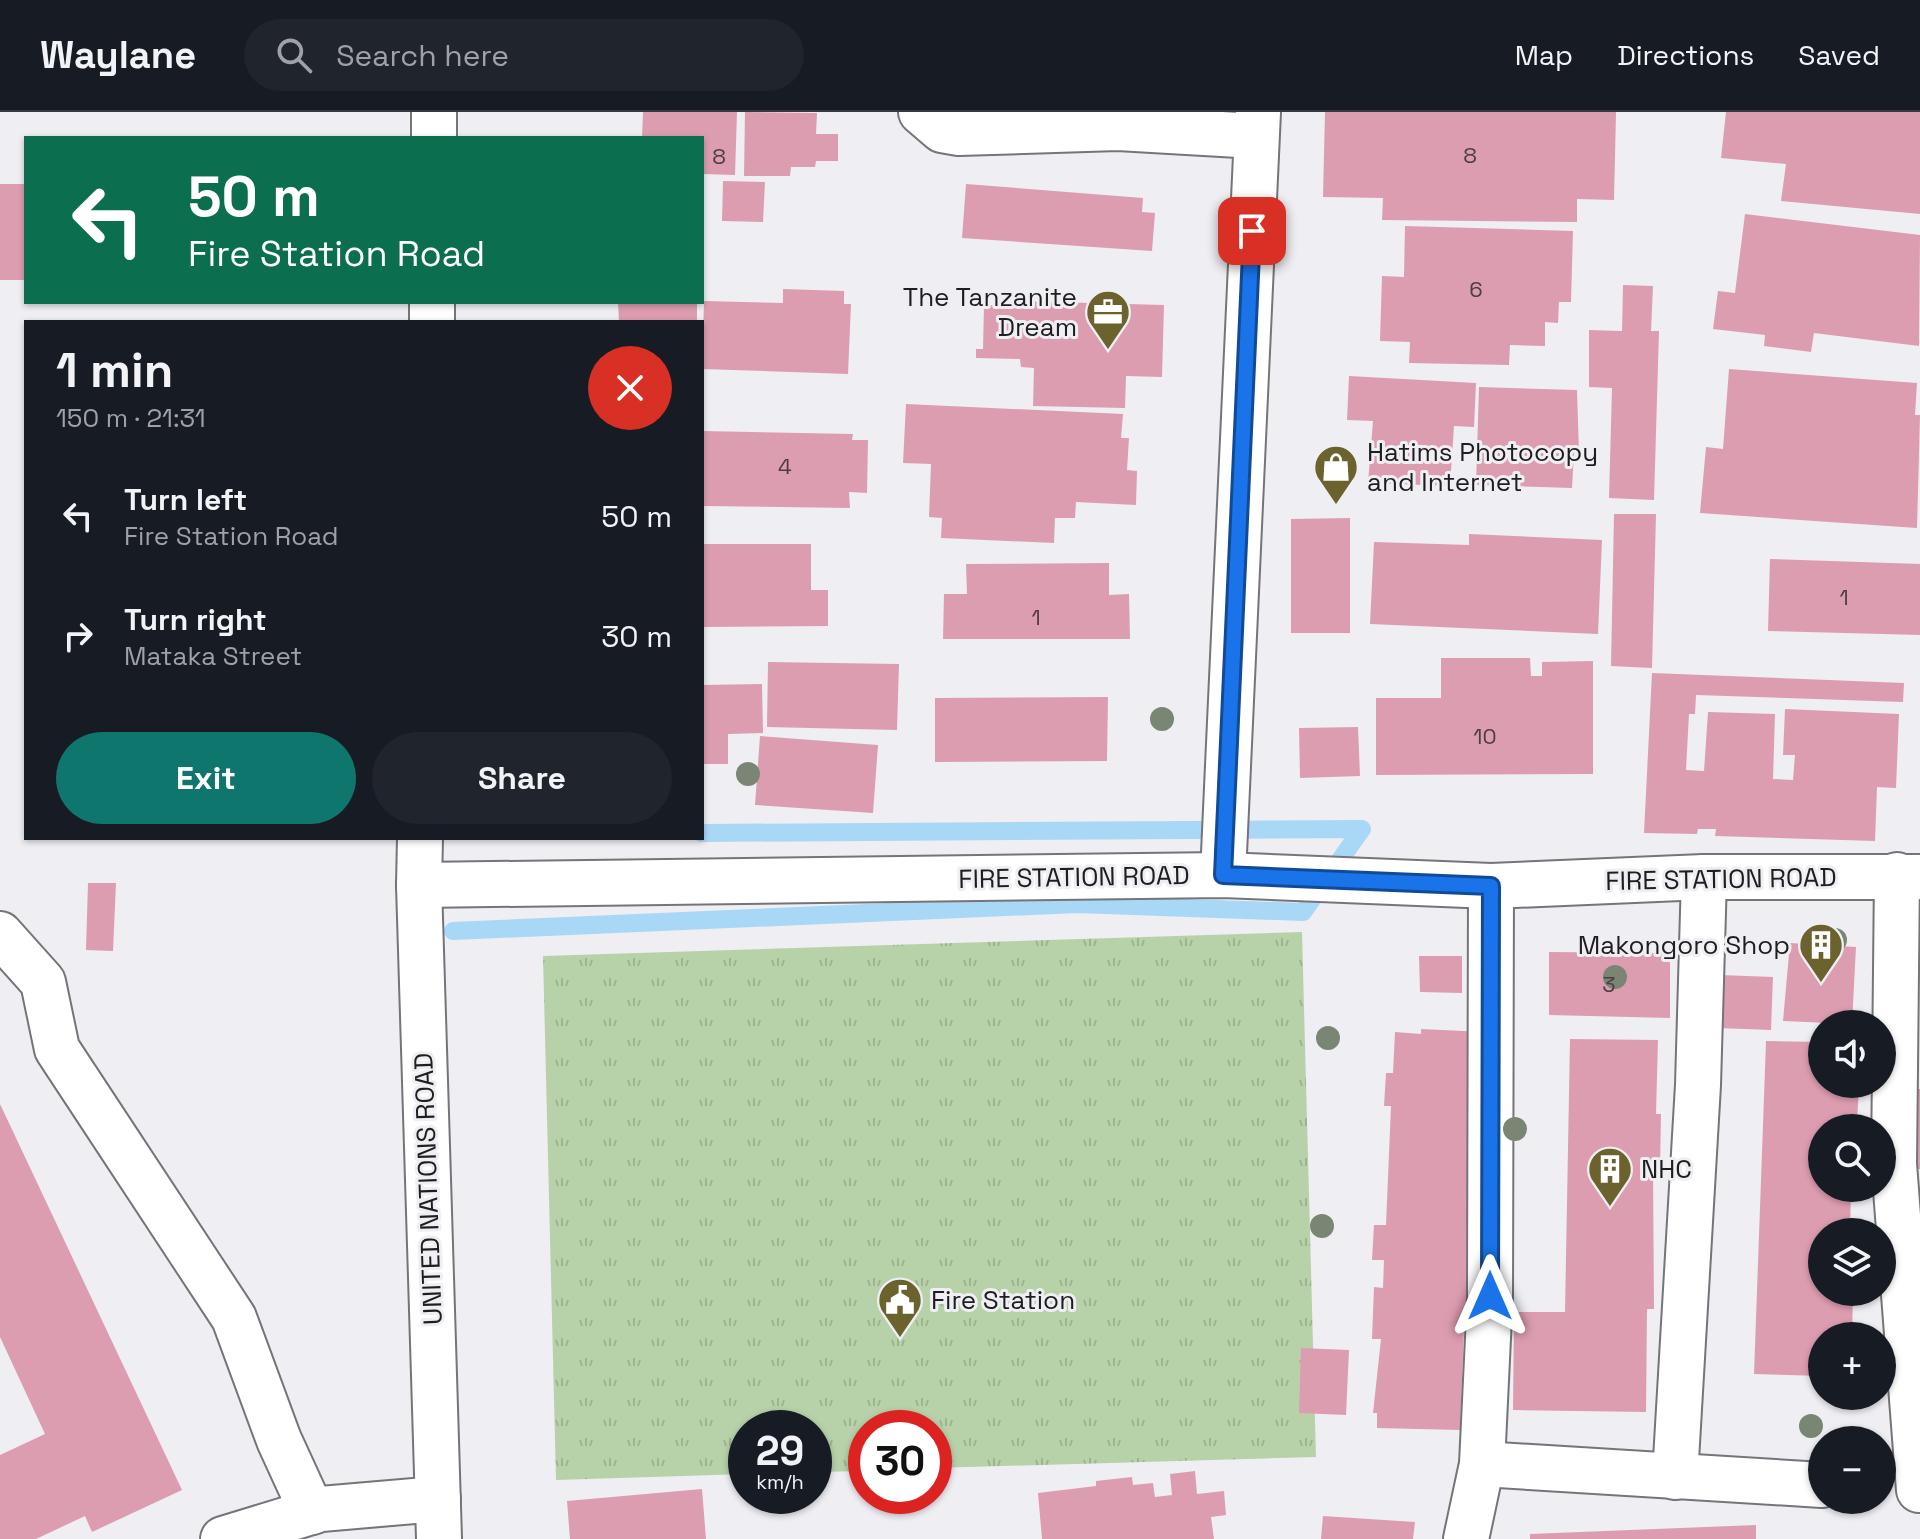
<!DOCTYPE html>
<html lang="en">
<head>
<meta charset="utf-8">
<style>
	body { margin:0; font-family:"Space Grotesk",sans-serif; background:#20242c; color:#f1f3f6; height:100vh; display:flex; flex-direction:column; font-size:30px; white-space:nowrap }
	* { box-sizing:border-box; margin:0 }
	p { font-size:26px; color:#9ea1a6 }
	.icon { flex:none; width:44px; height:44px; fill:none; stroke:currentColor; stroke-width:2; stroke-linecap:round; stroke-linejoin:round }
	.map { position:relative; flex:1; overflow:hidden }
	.side { position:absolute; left:24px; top:208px; width:680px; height:520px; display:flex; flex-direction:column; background:#171b24; border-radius:0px; box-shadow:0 2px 6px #0004 }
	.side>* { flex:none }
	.guide { position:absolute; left:24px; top:24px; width:680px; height:168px; border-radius:0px; box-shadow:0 2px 6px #0004; background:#0b6e4f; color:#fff; overflow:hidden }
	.buttons { position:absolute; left:1808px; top:898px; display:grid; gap:16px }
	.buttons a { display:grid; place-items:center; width:88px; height:88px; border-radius:50%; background:#171b24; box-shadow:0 2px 6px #0004; font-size:40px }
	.speed { position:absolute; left:728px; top:1298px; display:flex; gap:16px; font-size:40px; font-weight:700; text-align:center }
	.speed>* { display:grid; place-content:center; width:104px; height:104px; border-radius:50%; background:#171b24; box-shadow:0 2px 6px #0004; line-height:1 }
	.speed small { font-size:20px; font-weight:400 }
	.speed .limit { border:12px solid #d22; background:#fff; color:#111 }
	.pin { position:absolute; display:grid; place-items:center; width:68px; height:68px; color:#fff; margin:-34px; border-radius:16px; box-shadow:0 4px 12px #0006 }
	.me { position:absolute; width:88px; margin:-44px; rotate:0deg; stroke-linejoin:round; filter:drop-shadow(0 0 6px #0008) }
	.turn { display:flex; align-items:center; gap:28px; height:168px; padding:0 32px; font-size:36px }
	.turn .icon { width:104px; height:104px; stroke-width:2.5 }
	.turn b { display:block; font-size:56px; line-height:68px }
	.round { display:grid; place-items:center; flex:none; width:84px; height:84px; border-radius:42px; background:#20242c }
	.headline { display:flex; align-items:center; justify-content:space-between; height:136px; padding:0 32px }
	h1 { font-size:48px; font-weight:700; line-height:60px }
	.button { display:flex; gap:16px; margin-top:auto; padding:16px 32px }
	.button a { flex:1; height:92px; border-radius:48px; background:#0f766e; color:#fff; font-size:32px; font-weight:700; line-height:92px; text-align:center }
	.button a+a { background:#20242c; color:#f1f3f6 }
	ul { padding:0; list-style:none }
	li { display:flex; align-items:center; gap:24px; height:120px; padding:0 32px }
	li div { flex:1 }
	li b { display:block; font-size:30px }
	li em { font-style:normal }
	header { display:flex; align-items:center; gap:48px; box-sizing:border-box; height:112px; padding:0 40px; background:#171b24; border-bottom:2px solid #363941 }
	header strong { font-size:38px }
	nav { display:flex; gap:44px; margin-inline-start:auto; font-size:28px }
	.search { width:560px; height:72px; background:#20242c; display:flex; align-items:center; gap:20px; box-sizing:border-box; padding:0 28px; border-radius:44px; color:#9ea1a6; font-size:30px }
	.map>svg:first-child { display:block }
	.park { fill:url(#park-tufts) }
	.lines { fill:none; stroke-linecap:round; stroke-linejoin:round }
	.stream { stroke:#a9d8f6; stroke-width:18 }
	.building { fill:#dd9db1 }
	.minor-casing { stroke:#757478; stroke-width:48 }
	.minor { stroke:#fff; stroke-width:44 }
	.tree { fill:#7a8674 }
	.route-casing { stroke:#114b97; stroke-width:20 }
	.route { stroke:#1a73e8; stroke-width:14 }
	.labels { text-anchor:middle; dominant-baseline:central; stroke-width:6; stroke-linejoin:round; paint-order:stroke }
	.number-label { font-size:22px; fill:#4e3d44 }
	.poi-label { font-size:26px; fill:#1e1d1f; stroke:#efeef3; text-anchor:start }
	.street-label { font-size:26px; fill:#1e1d1f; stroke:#efeef3 }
</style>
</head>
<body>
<header>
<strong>Waylane</strong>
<div class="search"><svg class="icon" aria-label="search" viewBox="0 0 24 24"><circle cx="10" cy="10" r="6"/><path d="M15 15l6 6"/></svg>Search here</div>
<nav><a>Map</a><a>Directions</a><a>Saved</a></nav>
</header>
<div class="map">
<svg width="1920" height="1427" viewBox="0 0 1920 1427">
	<defs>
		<pattern id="park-tufts" width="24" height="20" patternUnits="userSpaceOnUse" patternTransform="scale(2)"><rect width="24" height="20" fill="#b7d2a9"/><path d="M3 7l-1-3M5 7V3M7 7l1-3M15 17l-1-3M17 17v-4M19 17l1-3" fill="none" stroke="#9db491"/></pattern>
	</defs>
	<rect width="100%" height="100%" fill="#efeef3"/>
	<polygon class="park" points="1302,820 1316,1345 934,1356 934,1316 866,1316 866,1359 814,1360 814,1316 746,1316 746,1362 556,1368 543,844"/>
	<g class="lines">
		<polyline class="stream" points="453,819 1077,792 1303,800 1362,717 702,721"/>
	</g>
	<g class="building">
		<polygon points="643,0 737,0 735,63 702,62 702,26 642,26"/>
		<polygon points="745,0 817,1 816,22 838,22 838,49 816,49 815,55 791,55 790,64 744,64"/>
		<polygon points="1325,0 1616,0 1614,88 1577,87 1577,110 1382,108 1383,86 1323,85"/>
		<polygon points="1726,0 1920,0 1920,102 1781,89 1786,52 1721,46"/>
		<polygon points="723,69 765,70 763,110 722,109"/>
		<rect x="0" y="72" width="26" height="96"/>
		<polygon points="966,72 1143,86 1142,100 1155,101 1152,139 962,126"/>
		<polygon points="1745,102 1920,123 1919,234 1814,221 1811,240 1764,234 1765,223 1713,217 1718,179 1735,181"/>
		<polygon points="1405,114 1573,119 1571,190 1559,190 1558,211 1545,210 1545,234 1510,233 1509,253 1409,251 1410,230 1380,229 1382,164 1404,165"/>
		<polygon points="1623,173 1653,174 1651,219 1659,219 1654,388 1609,386 1612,276 1589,275 1589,218 1622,219"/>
		<polygon points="783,177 844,179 844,192 851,192 848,262 702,257 704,189 783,191"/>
		<polygon points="1015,189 1164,193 1162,265 1126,264 1125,296 1033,294 1034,256 1021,255 1020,247 976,246 976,237 983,237 984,193 1015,194"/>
		<polygon points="618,190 697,190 697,210 619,210"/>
		<polygon points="1729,257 1917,271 1915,303 1920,303 1917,416 1700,401 1706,335 1723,337"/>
		<polygon points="1349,264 1476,271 1474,315 1454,314 1450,374 1368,371 1373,309 1347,308"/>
		<polygon points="1479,275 1577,278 1579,341 1574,341 1572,376 1476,373"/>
		<polygon points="906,292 1123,302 1121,326 1129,326 1127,358 1137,359 1136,393 1076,390 1075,406 1055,406 1054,431 941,426 942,406 929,405 931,352 903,351"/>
		<polygon points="702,319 853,322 852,328 868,328 867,381 849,380 850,396 702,394"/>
		<polygon points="1614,402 1656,402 1652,556 1611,554"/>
		<polygon points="1350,406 1350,521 1291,521 1291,407"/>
		<polygon points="1469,422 1602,428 1598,522 1370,512 1374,430 1469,433"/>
		<polygon points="702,432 811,432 811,478 828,478 828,514 702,515"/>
		<polygon points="1770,447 1920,452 1920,523 1768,519"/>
		<polygon points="1109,451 1109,483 1129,482 1130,527 943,527 944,482 967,482 966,452"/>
		<polygon points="1441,546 1530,546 1531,564 1542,564 1542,550 1593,549 1593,662 1376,663 1376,586 1441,586"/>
		<polygon points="768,550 899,552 897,618 767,615"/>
		<polygon points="1652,561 1904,571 1903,590 1696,583 1695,602 1689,602 1686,658 1704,659 1708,600 1775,602 1773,667 1793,668 1795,643 1783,643 1785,597 1899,602 1896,676 1877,675 1875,729 1715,724 1716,717 1698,717 1697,722 1644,721"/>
		<polygon points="762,572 763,621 728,622 728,652 702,652 702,573"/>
		<polygon points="1108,585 1107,649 935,650 935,586"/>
		<polygon points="1358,615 1360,664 1300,666 1299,616"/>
		<polygon points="760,624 878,633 873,701 755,693"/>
		<polygon points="88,771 116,771 113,839 86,838"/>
		<polygon points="1790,831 1856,835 1852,912 1783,909"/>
		<polygon points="1549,840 1670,841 1670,906 1549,903"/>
		<polygon points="1419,844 1462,844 1462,881 1420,880"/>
		<polygon points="1720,863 1773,865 1771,918 1718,916"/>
		<polygon points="1421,917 1485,920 1470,1064 1467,1119 1478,1120 1470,1156 1466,1217 1464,1217 1460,1318 1377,1316 1377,1301 1373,1301 1381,1227 1372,1227 1374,1175 1383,1176 1384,1148 1372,1148 1374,1113 1386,1113 1391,994 1384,994 1386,961 1393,961 1395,920 1421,922"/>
		<polygon points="1570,927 1658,928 1656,1002 1661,1002 1660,1057 1653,1057 1654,1197 1647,1197 1646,1300 1513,1298 1514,1200 1565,1200"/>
		<polygon points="1766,929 1822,930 1822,972 1859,972 1857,1012 1847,1012 1847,1016 1822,1016 1822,1076 1851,1076 1850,1120 1822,1120 1822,1180 1853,1181 1852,1224 1822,1224 1822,1264 1754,1262"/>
		<polygon points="1917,977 1920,977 1920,1057 1915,1057"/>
		<polygon points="0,992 182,1378 92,1420 85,1404 36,1427 0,1427 0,1343 45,1322 0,1225"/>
		<polygon points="1301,1236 1349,1238 1346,1303 1299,1301"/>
		<polygon points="1195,1359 1197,1382 1224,1379 1226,1403 1211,1405 1214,1427 1042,1427 1038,1381 1096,1374 1096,1369 1132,1365 1133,1373 1153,1371 1155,1385 1172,1383 1170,1362"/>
		<polygon points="702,1377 706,1427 570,1427 567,1389"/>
		<polygon points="1323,1404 1415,1410 1413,1427 1321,1427"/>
		<polygon points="1756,1413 1756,1427 1530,1427 1530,1422"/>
	</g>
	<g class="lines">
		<g class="minor-casing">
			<g id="minor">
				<polyline points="921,0 942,18 959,21 1118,16 1256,24"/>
				<polyline points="434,26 434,0"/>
				<polyline points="432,210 432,190"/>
				<polyline points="420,726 419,773 439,1427"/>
				<polyline points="1223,763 1258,0"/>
				<polyline points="1897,763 1894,1052 1919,1378"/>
				<polyline points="419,773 1223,763 1491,774 1704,765 1920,765"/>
				<polyline points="0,822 43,870 57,937 234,1206 279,1328 312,1400"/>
				<polyline points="1482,1352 1822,1373"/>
				<polyline points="1675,1365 1698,973 1704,765"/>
				<polyline points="223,1427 321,1397 438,1387"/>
				<polyline points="1466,1427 1482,1352 1490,1184 1491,774"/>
			</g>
		</g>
		<use href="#minor" class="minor"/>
	</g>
	<g class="tree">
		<circle cx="1162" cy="607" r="12"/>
		<circle cx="748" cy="662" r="12"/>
		<circle cx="1835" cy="828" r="12"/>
		<circle cx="1615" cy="865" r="12"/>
		<circle cx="1328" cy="926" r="12"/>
		<circle cx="1515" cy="1017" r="12"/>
		<circle cx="1322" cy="1114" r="12"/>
		<circle cx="1811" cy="1314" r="12"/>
	</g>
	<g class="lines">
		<g class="route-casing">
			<polyline id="route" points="1252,119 1223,763 1491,774 1490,1184"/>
		</g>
		<use href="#route" class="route"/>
	</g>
	<defs>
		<g id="office-pin" transform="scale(2.3)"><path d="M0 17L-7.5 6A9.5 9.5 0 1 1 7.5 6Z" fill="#6b622e" stroke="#efeef3"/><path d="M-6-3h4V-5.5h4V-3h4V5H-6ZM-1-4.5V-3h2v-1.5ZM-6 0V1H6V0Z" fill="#fff"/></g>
		<g id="shop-pin" transform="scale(2.3)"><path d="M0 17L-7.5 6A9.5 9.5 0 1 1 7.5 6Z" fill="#6b622e" stroke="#efeef3"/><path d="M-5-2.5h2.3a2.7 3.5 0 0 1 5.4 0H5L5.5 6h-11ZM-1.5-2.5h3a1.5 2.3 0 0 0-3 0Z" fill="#fff"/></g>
		<g id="building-pin" transform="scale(2.3)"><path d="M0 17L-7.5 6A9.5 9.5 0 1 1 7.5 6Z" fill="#6b622e" stroke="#efeef3"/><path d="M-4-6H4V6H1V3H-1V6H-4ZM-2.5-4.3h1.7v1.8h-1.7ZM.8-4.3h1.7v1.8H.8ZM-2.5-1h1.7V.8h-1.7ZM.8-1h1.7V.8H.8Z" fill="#fff"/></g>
		<g id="civic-pin" transform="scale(2.3)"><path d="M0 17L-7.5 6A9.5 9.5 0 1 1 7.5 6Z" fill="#6b622e" stroke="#efeef3"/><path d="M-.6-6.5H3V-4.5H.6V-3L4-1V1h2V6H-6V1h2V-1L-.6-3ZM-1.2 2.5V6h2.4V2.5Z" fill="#fff"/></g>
	</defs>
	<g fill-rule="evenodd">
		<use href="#office-pin" x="1108" y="200"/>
		<use href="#shop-pin" x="1336" y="355"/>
		<use href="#building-pin" x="1821" y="833"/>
		<use href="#building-pin" x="1610" y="1057"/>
		<use href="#civic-pin" x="900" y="1188"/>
	</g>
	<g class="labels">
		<g class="number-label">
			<text x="1470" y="43">8</text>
			<text x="719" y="44">8</text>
			<text x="1476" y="177">6</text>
			<text x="785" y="354">4</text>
			<text x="1844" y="485">1</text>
			<text x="1036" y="505">1</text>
			<text x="1485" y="624">10</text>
			<text x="1609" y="872">3</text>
		</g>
		<g class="poi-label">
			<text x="1077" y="185" text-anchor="end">The Tanzanite<tspan x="1077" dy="30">Dream</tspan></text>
			<text x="1367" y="340">Hatims Photocopy<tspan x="1367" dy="30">and Internet</tspan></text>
			<text x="1790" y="833" text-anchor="end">Makongoro Shop</text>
			<text x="1641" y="1057">NHC</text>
			<text x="931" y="1188">Fire Station</text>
		</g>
		<g class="street-label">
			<text transform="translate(1074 765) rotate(-1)">FIRE STATION ROAD</text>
			<text transform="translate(1721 767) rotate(-1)">FIRE STATION ROAD</text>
			<text transform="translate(428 1077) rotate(-92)">UNITED NATIONS ROAD</text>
		</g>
	</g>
</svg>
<div class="buttons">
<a><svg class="icon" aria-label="sound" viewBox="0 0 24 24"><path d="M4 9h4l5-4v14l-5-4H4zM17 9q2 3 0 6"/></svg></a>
<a><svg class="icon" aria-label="search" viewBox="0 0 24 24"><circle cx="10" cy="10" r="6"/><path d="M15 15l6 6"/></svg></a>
<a><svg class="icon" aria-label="layers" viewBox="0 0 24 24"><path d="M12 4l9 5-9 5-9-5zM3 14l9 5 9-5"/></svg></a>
<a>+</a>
<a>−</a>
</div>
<div class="speed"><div>29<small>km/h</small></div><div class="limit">30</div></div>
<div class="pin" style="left:1252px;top:119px;background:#d93025"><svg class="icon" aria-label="arrive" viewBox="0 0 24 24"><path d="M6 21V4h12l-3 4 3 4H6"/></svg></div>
<svg class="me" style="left:1490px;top:1184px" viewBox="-20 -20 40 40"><path d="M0-17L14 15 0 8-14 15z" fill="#1a73e8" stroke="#fff" stroke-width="4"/></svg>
<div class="guide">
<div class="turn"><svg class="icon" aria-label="left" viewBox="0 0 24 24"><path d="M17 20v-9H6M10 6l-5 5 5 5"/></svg><div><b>50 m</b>Fire Station Road</div></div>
</div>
<section class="side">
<div class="headline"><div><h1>1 min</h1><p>150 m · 21:31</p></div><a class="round" style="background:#d93025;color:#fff"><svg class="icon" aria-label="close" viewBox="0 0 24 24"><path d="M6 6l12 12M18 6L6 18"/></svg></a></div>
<ul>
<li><svg class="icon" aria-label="left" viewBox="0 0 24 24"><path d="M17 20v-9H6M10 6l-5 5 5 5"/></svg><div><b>Turn left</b><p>Fire Station Road</p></div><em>50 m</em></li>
<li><svg class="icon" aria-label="right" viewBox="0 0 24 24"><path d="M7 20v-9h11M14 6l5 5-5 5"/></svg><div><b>Turn right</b><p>Mataka Street</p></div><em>30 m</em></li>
</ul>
<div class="button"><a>Exit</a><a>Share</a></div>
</section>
</div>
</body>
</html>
